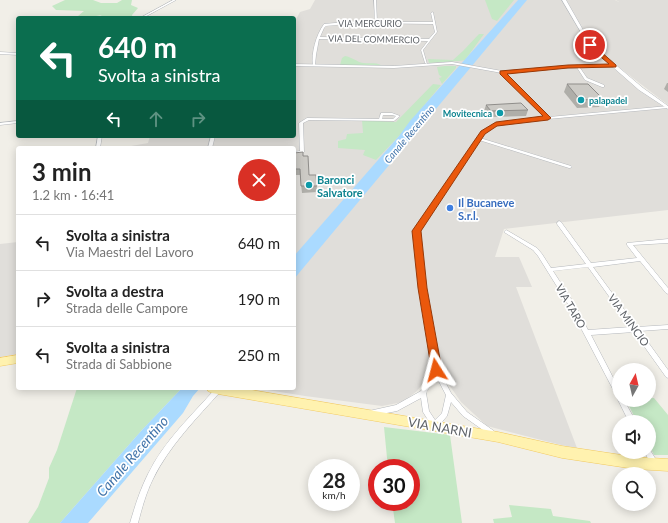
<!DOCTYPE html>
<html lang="it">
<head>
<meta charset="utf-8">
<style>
	body { margin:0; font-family:Lato,sans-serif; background:#f6f6f6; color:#222; height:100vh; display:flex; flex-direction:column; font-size:15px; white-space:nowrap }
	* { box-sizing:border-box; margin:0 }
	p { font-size:13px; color:#767676 }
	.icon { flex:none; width:22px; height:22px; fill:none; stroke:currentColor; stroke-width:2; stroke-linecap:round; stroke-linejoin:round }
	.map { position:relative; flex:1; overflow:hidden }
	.details { position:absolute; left:16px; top:146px; width:280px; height:244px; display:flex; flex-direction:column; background:#fff; border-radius:4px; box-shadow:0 2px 10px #0003 }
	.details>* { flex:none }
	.guide { position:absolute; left:16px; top:16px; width:280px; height:122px; border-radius:4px; box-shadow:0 2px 10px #0003; background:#0b6e4f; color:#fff; overflow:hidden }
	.needle { width:26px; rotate:8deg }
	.buttons { position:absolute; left:612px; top:363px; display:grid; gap:8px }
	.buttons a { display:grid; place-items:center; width:44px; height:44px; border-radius:50%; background:#fff; box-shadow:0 2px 10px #0003; font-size:20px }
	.speed { position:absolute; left:308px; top:459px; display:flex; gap:8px; font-size:20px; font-weight:700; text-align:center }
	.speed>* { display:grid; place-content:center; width:52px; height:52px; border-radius:50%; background:#fff; box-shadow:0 2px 10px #0003; line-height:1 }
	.speed small { font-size:10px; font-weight:400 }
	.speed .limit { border:6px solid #d22; background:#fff; color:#111 }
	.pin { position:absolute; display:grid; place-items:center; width:34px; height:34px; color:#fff; margin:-17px; border:2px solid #fff; border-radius:50%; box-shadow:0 1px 4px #0007 }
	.me { position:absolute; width:44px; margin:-22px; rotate:351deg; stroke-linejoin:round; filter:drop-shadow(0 0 3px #0008) }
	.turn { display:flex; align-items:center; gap:14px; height:84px; padding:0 16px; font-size:18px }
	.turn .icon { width:52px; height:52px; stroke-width:2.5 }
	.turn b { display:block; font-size:28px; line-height:34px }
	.lanes { display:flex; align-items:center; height:38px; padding:0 16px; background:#0003; justify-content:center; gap:20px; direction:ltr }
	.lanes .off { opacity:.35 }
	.round { display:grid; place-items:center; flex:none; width:42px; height:42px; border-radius:21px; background:#f6f6f6 }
	.summary { display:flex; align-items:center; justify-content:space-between; height:68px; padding:0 16px }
	h1 { font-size:24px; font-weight:700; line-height:30px }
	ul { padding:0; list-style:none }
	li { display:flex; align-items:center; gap:12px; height:56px; padding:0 16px; border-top:1px solid #e0e0e0 }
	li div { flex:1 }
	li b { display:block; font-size:15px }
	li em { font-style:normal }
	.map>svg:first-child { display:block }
	.industrial { fill:#e0deda }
	.green { fill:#c5e8c5 }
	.water { fill:#aadaff }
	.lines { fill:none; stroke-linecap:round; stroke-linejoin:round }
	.minor-casing { stroke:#b5b8bc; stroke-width:1 }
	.tertiary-casing { stroke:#b5b8bc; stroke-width:1 }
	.secondary-casing { stroke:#b6babf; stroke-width:1 }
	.primary-casing { stroke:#f2c960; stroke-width:1 }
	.minor { fill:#fff; fill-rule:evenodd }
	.tertiary { fill:#fff; fill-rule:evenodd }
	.secondary { fill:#fff; fill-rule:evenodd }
	.primary { fill:#fff2af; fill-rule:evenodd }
	.wall { fill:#afaea9 }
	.building { fill:#cccac5; stroke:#8f8d8a }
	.route { fill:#ea580c; stroke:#983908 }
	.culture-dot { fill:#0f9aa8; stroke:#fff; stroke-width:1.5 }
	.shop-dot { fill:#3f7fe0; stroke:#fff; stroke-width:1.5 }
	.labels { text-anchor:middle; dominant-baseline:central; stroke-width:3.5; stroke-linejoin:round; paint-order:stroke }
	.far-street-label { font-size:9px; fill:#5f6368; stroke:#fff }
	.far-culture-label { font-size:9px; font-weight:bold; fill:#0d838f; stroke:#fff; text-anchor:start }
	.far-water-label { font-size:10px; font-style:italic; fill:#4174aa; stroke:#fff }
	.culture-label { font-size:11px; font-weight:bold; fill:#0d838f; stroke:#fff; text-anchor:start }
	.shop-label { font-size:11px; font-weight:bold; fill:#366cbe; stroke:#fff; text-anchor:start }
	.street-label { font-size:11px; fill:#5f6368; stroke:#fff }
	.near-street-label { font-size:13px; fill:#5f6368; stroke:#fff }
	.near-water-label { font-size:14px; font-style:italic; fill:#4174aa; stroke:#fff }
</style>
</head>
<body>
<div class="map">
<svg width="668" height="523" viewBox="0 0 668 523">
	<rect width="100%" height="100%" fill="#f1efe8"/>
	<g class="industrial">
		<polygon points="315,0 615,0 619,2 616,0 668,0 668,105 616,65 598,49 589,39 588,36 581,37 587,45 638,88 668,109 668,210 504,229 495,257 519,257 532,287 516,287 577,448 561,445 487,426 461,402 436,366 417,391 403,402 382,406 305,396 255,388 294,388 294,148 120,148 148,143 150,136 294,136 294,23 300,12 310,9"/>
		<polygon points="18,242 18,354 0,357 0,244"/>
	</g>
	<g class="green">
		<polygon points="65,0 93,0 101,3 117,3 122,0 132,0 131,5 138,8 132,15 133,18 96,18 102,15 90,17 78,16 84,11 56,10 52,6"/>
		<polygon points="485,0 514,0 497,21 492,19"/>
		<polygon points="479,34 484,34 465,60 459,61 429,63 428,59 453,60 463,51"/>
		<path d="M345,56C352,57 357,62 363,63C371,64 376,62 383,66L340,65L342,58Z"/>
		<polygon points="445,66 456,66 456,68 442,84 439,78 442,77 439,75 437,67"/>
		<polygon points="433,84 441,85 399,136 376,160 363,155 365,150 338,148 338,141 346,139 347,134 363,133 362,120 396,122"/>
		<polygon points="77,388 181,389 142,430 60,523 28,523 38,507 49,478 49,468 57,450"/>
		<polygon points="649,398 654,398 668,415 668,455 654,455 649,445 649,422 637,422 626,400 649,400"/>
		<polygon points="384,427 450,435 462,523 395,523 392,502 411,502 411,468 388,468"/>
		<polygon points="509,505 551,509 553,516 590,521 591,523 494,523 493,519 512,517"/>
	</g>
	<g class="water">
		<polygon points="518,0 527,0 294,279 294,256 399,136 410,121"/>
		<polygon points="182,388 200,388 193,396 183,413 88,523 60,523 142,430"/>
	</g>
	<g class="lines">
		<g class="minor-casing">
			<g id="minor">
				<polygon points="173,0 176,0 143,18 140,18"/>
				<path d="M374,0H376L377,22H433L431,13L433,12L437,32L423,50L427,64L425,63L421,50L428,41L319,39L316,55L315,65L313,66C311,53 316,35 324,24L357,21H375ZM357,23L433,24L435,32L429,39L320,37L324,28L326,26Z"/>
				<polygon points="576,65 578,65 587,78 604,85 604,87 602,87 585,80 576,66"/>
				<path d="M501,71H503L549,117L668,106V108L548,119L497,125L484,133L480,138L571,166L572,167L570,168H569L479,140L418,231L425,287L439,370L451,393L467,412L494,431L495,433L494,435L492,436L490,435L463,416L451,402L447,416L437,428L435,429L433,428L423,412L421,398L397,411L371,416L369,415L368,413L369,411L396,405L421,391L433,370L419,287L414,231L482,131L496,123L545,117L501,73ZM436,376L446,395L442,413L435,420L429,411L426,393Z"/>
				<path d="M381,113H392L400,116L394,121L309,120L303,123L304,152L302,153L294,154V152L300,151L299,123L307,118L379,119ZM383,115H392L396,116L393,119H382Z"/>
				<polygon points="18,121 18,123 0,125 0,123"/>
				<polygon points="98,136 102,136 100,148 96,148"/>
				<polygon points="211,136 215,136 212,148 208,148"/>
				<path d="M559,221L561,222L591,263L637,258L627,245V243L668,239V243L633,245L668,288V294L666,293L640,261L593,267L637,327L668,325V329L640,331L668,370V378L666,377L634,332L591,335L619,389V400H624L636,422H629L618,400L619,398L617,397L571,309L538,256L533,250L504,232L506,230L508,231L537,248L542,254L551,268L586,264L557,224V223ZM588,267L631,327L588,330L575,305L553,271Z"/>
				<path d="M216,388H222V389L221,391C197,418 169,446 153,479C146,493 142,508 138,523H130C135,506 140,490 148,474C164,441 192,415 216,388Z"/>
				<polygon points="649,449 650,450 658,463 657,466 654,467 651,466 645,452 649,452"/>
			</g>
		</g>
		<g class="tertiary-casing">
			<g id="tertiary">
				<polygon points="0,52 18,53 18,55 0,54"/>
				<polygon points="452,62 502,71 568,66 614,65 616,66 614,67 568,68 502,73 452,64 394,68 294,66 294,64 394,66"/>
			</g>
		</g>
		<g class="secondary-casing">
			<polygon id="secondary" points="562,0 566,0 591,44 643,88 668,106 668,109 639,90 589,46"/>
		</g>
		<g class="primary-casing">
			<g id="primary">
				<polygon points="18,355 18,363 0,366 0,358"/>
				<polygon points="207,388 240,388 498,432 562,446 635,457 668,459 668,471 635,469 562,458 498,442 212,393 208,391"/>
			</g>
		</g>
		<use href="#minor" class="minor"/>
		<use href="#tertiary" class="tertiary"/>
		<use href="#secondary" class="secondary"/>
		<use href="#primary" class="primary"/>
	</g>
	<g class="wall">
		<polygon points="667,83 668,83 668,92 664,89"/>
		<polygon points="567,84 603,99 599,107 577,108 564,92"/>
		<polygon points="486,105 528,110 526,116 490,117 484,111"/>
		<polygon points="294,153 303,156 309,175 316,175 317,192 302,193 300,175 294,175"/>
	</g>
	<g class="building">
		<polygon points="567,84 588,84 603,99 580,100"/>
		<polygon points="521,103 528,110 491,111 486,105"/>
		<polygon points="303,152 303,156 308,156 309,175 316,175 317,186 301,186 300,169 294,169 294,153"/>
	</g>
	<polygon class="route" points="588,44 592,44 616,65 616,67 568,68 507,74 551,118 548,120 497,126 485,134 421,231 427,288 442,370 440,373 436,375 432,373 418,288 412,231 481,131 496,122 543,116 500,74 500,71 568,65 609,64 588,46"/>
	<g class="culture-dot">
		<circle cx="581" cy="100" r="4"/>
		<circle cx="500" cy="113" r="4"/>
		<circle cx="309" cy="185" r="4"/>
	</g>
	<circle class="shop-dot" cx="450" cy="208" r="4"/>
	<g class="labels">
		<g class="far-street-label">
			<text x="370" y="23">VIA MERCURIO</text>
			<text transform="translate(374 39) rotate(1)">VIA DEL COMMERCIO</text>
		</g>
		<g class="far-culture-label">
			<text x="589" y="100">palapadel</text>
			<text x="492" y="113" text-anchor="end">Movitecnica</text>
		</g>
		<g class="far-water-label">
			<text transform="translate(409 134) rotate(-50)">Canale Recentino</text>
		</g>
		<g class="culture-label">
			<text x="317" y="179">Baronci<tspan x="317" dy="13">Salvatore</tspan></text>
		</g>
		<g class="shop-label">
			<text x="458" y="202">Il Bucaneve<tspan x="458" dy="13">S.r.l.</tspan></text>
		</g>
		<g class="street-label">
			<text transform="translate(571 306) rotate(60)">VIA TARO</text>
			<text transform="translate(629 320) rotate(54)">VIA MINCIO</text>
		</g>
		<g class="near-street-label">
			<text transform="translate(440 427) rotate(10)">VIA NARNI</text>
		</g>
		<g class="near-water-label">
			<text transform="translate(132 456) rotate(-49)">Canale Recentino</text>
		</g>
	</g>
</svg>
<div class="buttons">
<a><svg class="needle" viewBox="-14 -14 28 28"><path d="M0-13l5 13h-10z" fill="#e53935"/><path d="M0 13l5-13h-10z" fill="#767676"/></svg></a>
<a><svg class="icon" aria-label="sound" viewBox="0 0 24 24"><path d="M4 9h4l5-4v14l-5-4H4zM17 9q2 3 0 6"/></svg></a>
<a><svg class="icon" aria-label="search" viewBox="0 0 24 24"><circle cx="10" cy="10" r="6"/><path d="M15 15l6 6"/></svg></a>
</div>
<div class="speed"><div>28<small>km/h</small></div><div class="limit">30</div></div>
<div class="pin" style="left:590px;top:45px;background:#d93025"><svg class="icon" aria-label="arrive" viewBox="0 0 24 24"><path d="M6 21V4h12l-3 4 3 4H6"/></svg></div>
<svg class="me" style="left:436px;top:370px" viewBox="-20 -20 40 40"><path d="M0-17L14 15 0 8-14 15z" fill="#ea580c" stroke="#fff" stroke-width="4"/></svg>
<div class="guide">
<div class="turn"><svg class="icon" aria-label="left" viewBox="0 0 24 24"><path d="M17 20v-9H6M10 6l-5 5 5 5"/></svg><div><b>640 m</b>Svolta a sinistra</div></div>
<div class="lanes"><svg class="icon" aria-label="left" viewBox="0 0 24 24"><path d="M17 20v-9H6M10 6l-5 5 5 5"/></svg><svg class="icon off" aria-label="ahead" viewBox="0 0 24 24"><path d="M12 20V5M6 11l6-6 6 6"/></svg><svg class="icon off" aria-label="right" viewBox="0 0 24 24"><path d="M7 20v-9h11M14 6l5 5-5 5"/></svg></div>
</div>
<section class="details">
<div class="summary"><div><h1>3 min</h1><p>1.2 km · 16:41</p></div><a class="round" style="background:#d93025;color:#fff"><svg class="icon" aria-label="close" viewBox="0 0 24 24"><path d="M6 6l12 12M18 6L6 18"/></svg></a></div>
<ul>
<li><svg class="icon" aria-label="left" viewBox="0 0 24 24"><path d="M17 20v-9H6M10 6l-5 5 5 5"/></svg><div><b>Svolta a sinistra</b><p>Via Maestri del Lavoro</p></div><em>640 m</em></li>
<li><svg class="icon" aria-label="right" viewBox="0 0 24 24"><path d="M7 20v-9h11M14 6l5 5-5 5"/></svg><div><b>Svolta a destra</b><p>Strada delle Campore</p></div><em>190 m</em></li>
<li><svg class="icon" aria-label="left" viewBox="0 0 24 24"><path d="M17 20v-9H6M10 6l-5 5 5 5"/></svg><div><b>Svolta a sinistra</b><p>Strada di Sabbione</p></div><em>250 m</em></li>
</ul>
</section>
</div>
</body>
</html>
